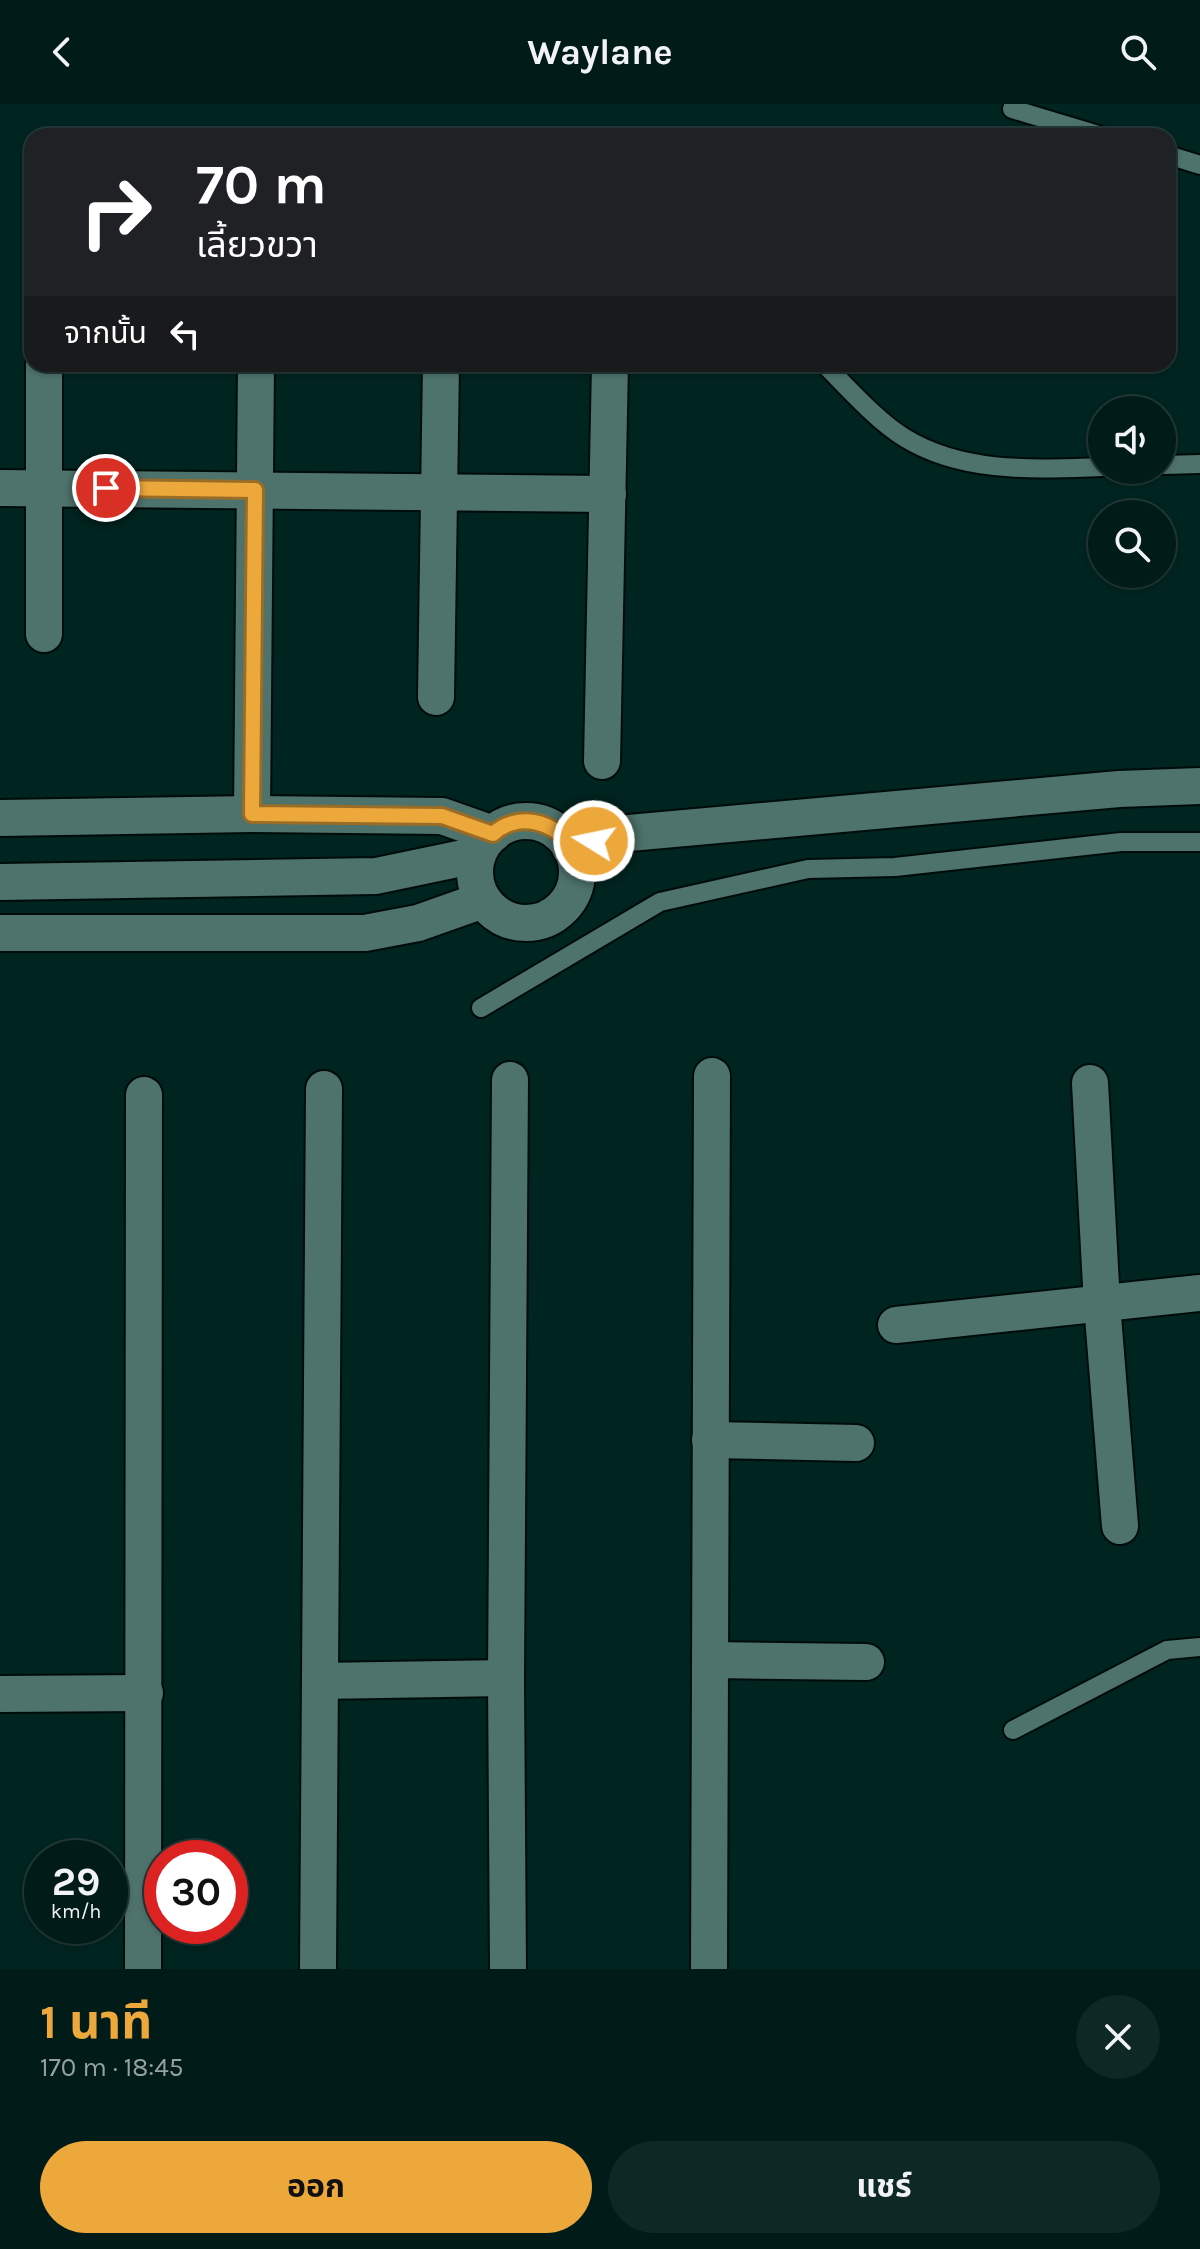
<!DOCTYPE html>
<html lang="th">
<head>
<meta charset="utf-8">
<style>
	body { margin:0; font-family:Karla,"Noto Sans Thai",sans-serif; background:#0e2825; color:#f1f3f6; height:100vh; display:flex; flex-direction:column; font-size:30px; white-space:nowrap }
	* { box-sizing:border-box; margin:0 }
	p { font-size:26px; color:#95a1a2 }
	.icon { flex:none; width:44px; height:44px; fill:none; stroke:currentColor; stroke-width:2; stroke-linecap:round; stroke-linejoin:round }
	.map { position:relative; height:1865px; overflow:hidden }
	.panel { display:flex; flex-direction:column; background:#001b18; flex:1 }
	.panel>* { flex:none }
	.guide { position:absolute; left:24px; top:24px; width:1152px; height:244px; border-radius:24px; box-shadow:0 2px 6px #0004,0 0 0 2px #223937; background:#202124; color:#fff; overflow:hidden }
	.tools { position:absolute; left:1088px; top:292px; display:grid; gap:16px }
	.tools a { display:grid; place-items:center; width:88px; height:88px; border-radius:50%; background:#001b18; box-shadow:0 2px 6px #0004,0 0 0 2px #223937; font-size:40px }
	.speed { position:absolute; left:24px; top:1736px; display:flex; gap:16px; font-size:40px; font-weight:700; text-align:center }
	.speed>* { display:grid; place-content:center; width:104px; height:104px; border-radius:50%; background:#001b18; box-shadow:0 2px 6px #0004,0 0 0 2px #223937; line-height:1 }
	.speed small { font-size:20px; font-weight:400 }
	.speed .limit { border:12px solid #d22; background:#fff; color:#111 }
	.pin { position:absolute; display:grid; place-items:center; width:68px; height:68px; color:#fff; margin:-34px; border:4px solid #fff; border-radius:50%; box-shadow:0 2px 8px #0007 }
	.me { position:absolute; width:88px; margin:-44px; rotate:280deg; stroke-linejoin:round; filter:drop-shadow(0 0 6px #0008) }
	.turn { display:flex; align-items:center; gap:28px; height:168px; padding:0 40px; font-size:36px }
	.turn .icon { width:104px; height:104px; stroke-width:2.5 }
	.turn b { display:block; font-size:56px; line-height:68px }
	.then { display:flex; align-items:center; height:76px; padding:0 40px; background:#0003; gap:16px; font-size:30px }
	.round { display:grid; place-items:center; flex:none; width:84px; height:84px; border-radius:42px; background:#0e2825 }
	.summary { display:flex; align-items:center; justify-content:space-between; height:136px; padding:0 40px }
	h1 { font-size:48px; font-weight:700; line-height:60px; color:#eda83c }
	.button { display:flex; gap:16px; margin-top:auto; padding:16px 40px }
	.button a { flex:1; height:92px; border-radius:48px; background:#eda83c; color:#111; font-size:32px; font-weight:700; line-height:92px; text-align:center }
	.button a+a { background:#0e2825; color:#f1f3f6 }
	header { display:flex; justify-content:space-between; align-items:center; height:104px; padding:0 40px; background:#001b18; font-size:36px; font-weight:700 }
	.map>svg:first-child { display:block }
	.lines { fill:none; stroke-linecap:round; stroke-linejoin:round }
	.lane-casing { stroke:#000c09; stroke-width:22 }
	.street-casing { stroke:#000c09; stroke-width:40 }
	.lane { stroke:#4e726c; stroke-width:18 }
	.street { stroke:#4e726c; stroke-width:36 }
	.route-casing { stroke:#9a6d27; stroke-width:20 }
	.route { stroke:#eda83c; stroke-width:14 }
</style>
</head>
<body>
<header><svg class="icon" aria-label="back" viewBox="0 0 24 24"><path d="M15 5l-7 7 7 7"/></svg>Waylane<svg class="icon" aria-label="search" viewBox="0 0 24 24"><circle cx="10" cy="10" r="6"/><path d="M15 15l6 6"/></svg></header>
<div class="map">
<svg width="1200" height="1865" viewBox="0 0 1200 1865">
	<rect width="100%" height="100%" fill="#002420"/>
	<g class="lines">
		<g class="lane-casing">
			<g id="lane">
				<polyline points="1012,5 1102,32"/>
				<polyline points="1168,51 1200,61"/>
				<path d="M824,260C847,283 878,318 905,334C964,370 1036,365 1102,363"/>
				<polyline points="1162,361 1200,360"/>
				<polyline points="481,904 660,798 808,765 895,763 1121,738 1200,738"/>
				<polyline points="1013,1626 1167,1546 1200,1543"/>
			</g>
		</g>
		<g class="street-casing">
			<g id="street">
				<polyline points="0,384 608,390"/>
				<polyline points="44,530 44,260"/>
				<polyline points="436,593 441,260"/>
				<polyline points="602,657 610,260"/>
				<polyline points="252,710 256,260"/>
				<polyline points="0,714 252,710 442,712 493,730"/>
				<circle cx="526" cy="768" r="51"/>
				<polyline points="570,744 618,730 1119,685 1200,682"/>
				<polyline points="0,778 376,772 477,751"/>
				<polyline points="0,829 365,829 418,819 483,796"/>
				<polyline points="1090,979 1102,1200 1120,1422"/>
				<polyline points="896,1221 1200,1189"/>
				<polyline points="710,1336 856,1339"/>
				<polyline points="710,1556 866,1558"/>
				<polyline points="320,1577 506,1574"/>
				<polyline points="0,1590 145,1589"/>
				<polyline points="143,1865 144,991"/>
				<polyline points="318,1865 324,985"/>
				<polyline points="508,1865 506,1574 510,976"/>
				<polyline points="709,1865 712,972"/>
			</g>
		</g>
		<use href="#lane" class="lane"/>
		<use href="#street" class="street"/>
	</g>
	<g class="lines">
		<g class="route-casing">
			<path id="route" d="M106,384L255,386L252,710L442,712L493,730C516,708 556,716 570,744L594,737"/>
		</g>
		<use href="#route" class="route"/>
	</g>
</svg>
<div class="tools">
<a><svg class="icon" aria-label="sound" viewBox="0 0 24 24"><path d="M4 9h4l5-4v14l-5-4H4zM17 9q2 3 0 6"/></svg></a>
<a><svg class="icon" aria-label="search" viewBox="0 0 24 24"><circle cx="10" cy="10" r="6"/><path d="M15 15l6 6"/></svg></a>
</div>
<div class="speed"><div>29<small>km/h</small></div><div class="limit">30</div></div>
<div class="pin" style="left:106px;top:384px;background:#d93025"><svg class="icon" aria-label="arrive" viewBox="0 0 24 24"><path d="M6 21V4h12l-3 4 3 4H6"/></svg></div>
<svg class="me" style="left:594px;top:737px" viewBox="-20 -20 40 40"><circle r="17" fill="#eda83c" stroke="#fff" stroke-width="3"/><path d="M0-11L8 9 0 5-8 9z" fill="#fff"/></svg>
<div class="guide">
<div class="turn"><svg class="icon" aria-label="right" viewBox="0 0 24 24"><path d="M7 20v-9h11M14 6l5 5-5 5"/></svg><div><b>70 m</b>เลี้ยวขวา</div></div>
<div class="then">จากนั้น<svg class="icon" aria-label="left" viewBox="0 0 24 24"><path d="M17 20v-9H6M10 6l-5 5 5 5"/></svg></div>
</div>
</div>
<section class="panel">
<div class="summary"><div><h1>1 นาที</h1><p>170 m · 18:45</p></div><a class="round"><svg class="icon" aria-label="close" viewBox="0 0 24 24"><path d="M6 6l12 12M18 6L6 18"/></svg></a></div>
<div class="button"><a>ออก</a><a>แชร์</a></div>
</section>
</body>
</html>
